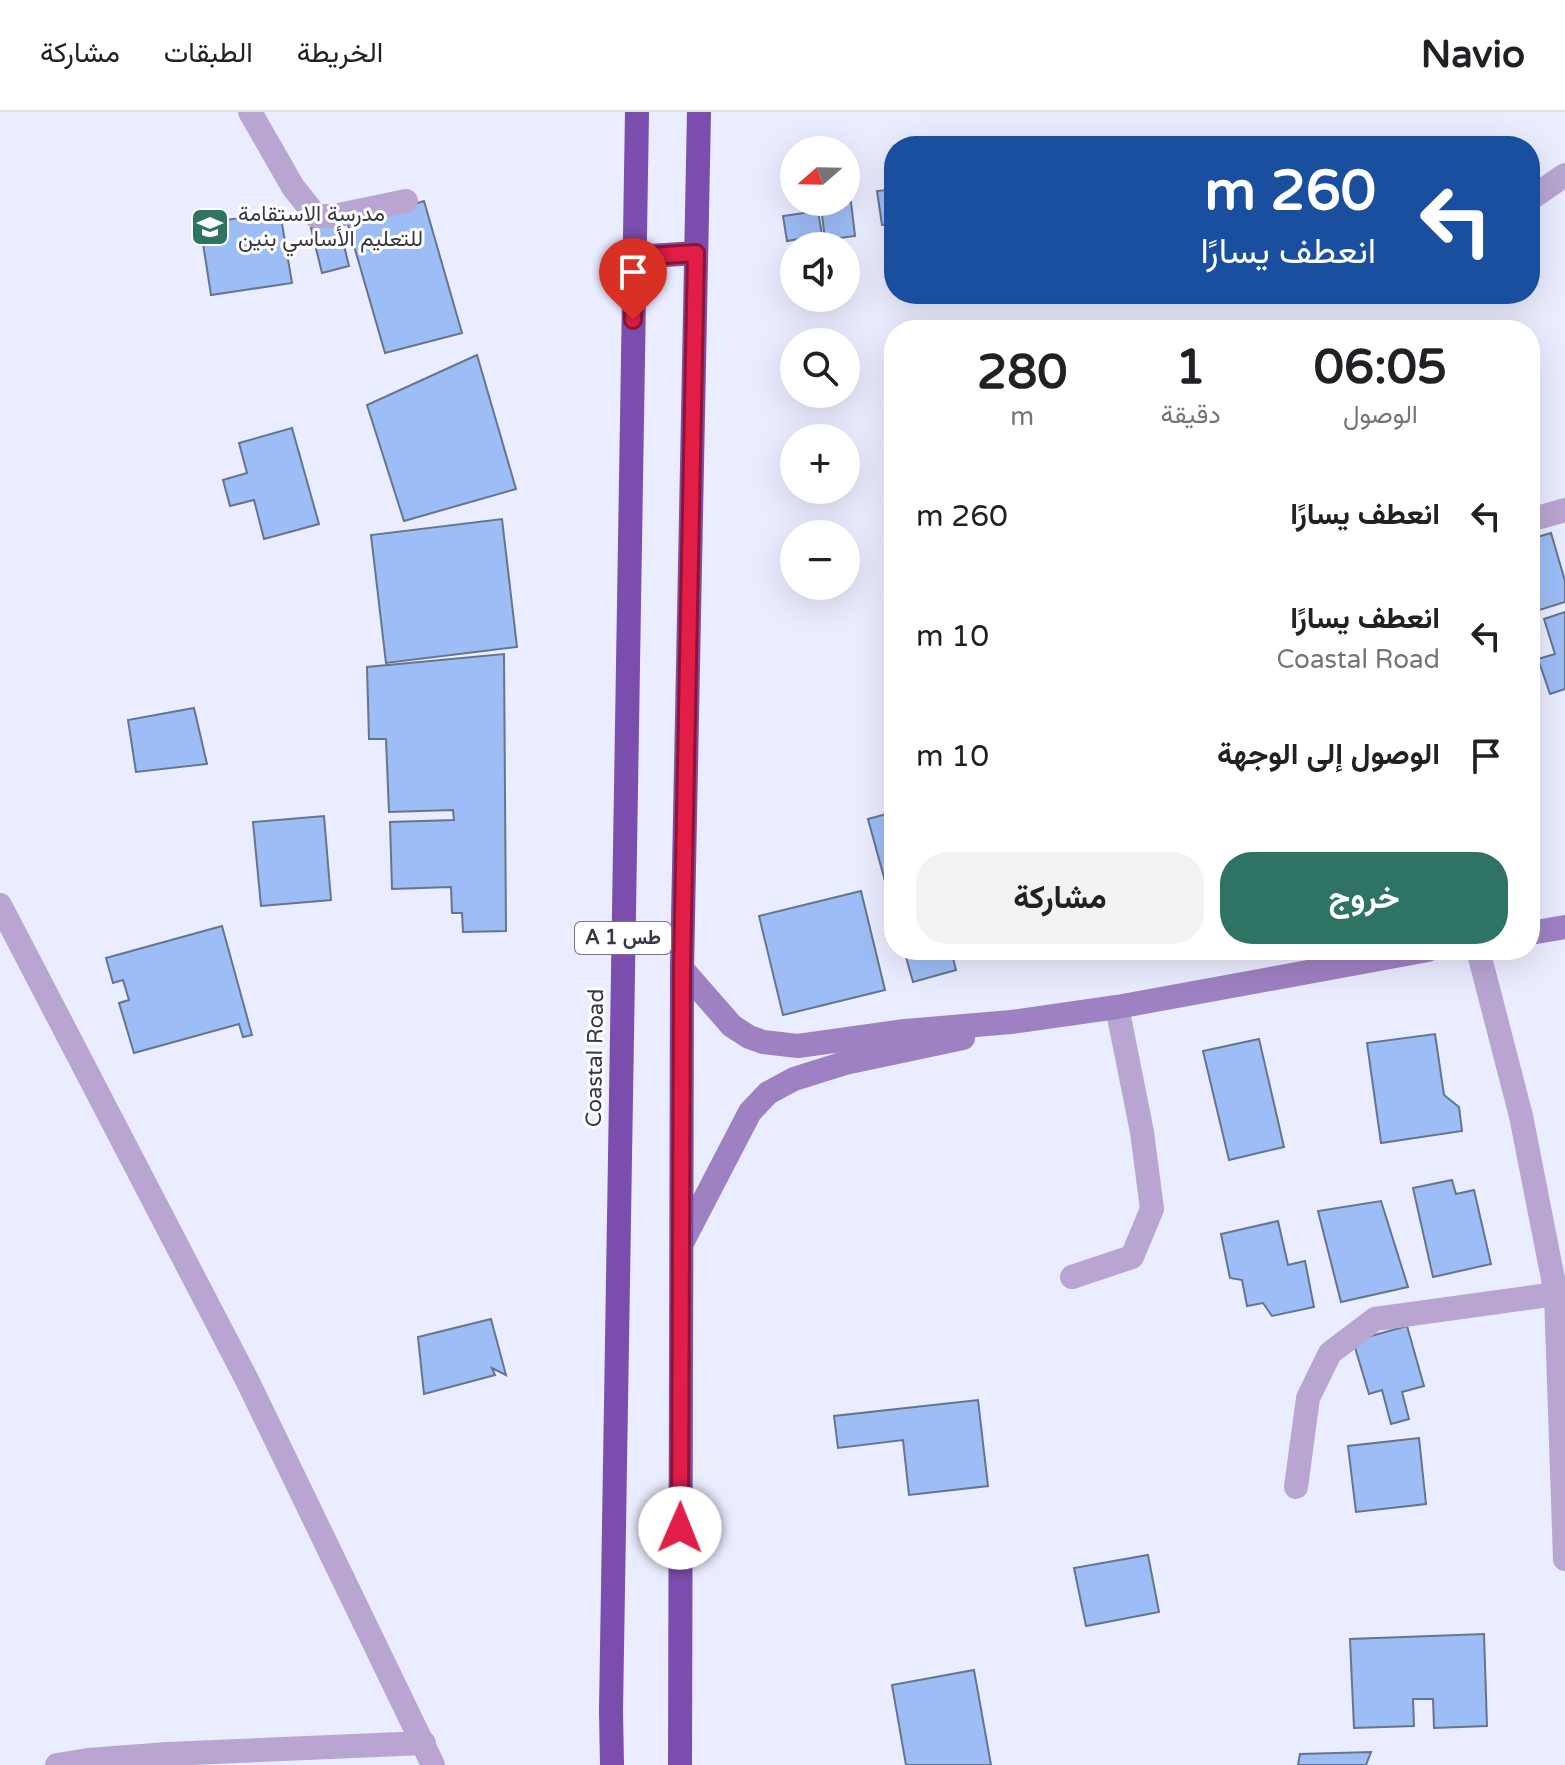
<!DOCTYPE html>
<html lang="ar">
<head>
<meta charset="utf-8">
<style>
	body { margin:0; font-family:"Varela Round",Vazirmatn,sans-serif; background:#f2f2f2; color:#202124; direction:rtl; height:100vh; display:flex; flex-direction:column; font-size:30px; white-space:nowrap }
	* { box-sizing:border-box; margin:0 }
	p { font-size:26px; color:#757577 }
	.icon { flex:none; width:44px; height:44px; fill:none; stroke:currentColor; stroke-width:2; stroke-linecap:round; stroke-linejoin:round }
	.map { position:relative; flex:1; overflow:hidden; direction:ltr }
	.panel { position:absolute; left:884px; top:208px; width:656px; height:640px; display:flex; flex-direction:column; background:#fff; border-radius:32px; box-shadow:0 8px 32px #0002; direction:rtl }
	.panel>* { flex:none }
	.banner { position:absolute; left:884px; top:24px; width:656px; height:168px; border-radius:32px; box-shadow:0 8px 32px #0002; direction:rtl; background:#1a4fa0; color:#fff; overflow:hidden }
	.needle { width:52px; rotate:250deg }
	.fabs { position:absolute; left:780px; top:24px; display:grid; gap:16px }
	.fabs a { display:grid; place-items:center; width:80px; height:80px; border-radius:50%; background:#fff; box-shadow:0 8px 32px #0002; font-size:40px }
	.pin { position:absolute; display:grid; place-items:center; width:68px; height:68px; color:#fff; margin:-82px -34px; border-radius:50% 50% 50% 0; rotate:-45deg; box-shadow:0 0 8px #0007 }
	.pin .icon { rotate:45deg }
	.me { position:absolute; width:88px; margin:-44px; rotate:1deg; stroke-linejoin:round; filter:drop-shadow(0 0 6px #0008) }
	.turn { display:flex; align-items:center; gap:28px; height:168px; padding:0 32px; font-size:36px }
	.turn .icon { width:104px; height:104px; stroke-width:2.5 }
	.turn b { display:block; font-size:56px; line-height:68px }
	.eta { display:flex; justify-content:space-evenly; align-items:center; height:136px; text-align:center }
	.eta b { font-size:48px; font-weight:700; line-height:56px }
	.cta { display:flex; gap:16px; margin-top:auto; padding:16px 32px }
	.cta a { flex:1; height:92px; border-radius:32px; background:#2f7365; color:#fff; font-size:32px; font-weight:700; line-height:92px; text-align:center }
	.cta a+a { background:#f2f2f2; color:#202124 }
	ul { padding:0; list-style:none }
	li { display:flex; align-items:center; gap:24px; height:120px; padding:0 32px }
	li div { flex:1 }
	li b { display:block; font-size:30px }
	li em { font-style:normal }
	header { display:flex; align-items:center; gap:48px; box-sizing:border-box; height:112px; padding:0 40px; background:#fff; border-bottom:2px solid #e0e0e0 }
	header strong { font-size:38px }
	nav { display:flex; gap:44px; margin-inline-start:auto; font-size:28px }
	.map>svg:first-child { display:block }
	.building { fill:#9dbdf6; stroke:#66748d; stroke-width:2 }
	.lines { fill:none; stroke-linecap:round; stroke-linejoin:round }
	.street { stroke:#b8a5d2; stroke-width:24 }
	.secondary { stroke:#9e81c3; stroke-width:24 }
	.highway { stroke:#7b4dac; stroke-width:24 }
	.route-casing { stroke:#92132f; stroke-width:20 }
	.route { stroke:#e11d48; stroke-width:14 }
	.labels { text-anchor:middle; dominant-baseline:central; stroke-width:6; stroke-linejoin:round; paint-order:stroke }
	.shield { fill:#fff; stroke:#73747c; stroke-width:2 }
	.shield-label { font-size:20px; font-weight:bold; fill:#373844 }
	.poi-label { font-size:22px; fill:#373844; stroke:#fff; text-anchor:start }
	.street-label { font-size:22px; fill:#373844; stroke:#fff }
</style>
</head>
<body>
<header>
<strong>Navio</strong>
<nav><a>الخريطة</a><a>الطبقات</a><a>مشاركة</a></nav>
</header>
<div class="map">
<svg width="1565" height="1653" viewBox="0 0 1565 1653">
	<rect width="100%" height="100%" fill="#eaecff"/>
	<g class="building">
		<polygon points="894,77 894,112 882,113 877,79"/>
		<polygon points="424,89 462,221 385,241 348,113"/>
		<polygon points="851,90 855,124 825,128 821,94"/>
		<polygon points="818,99 822,123 787,129 783,104"/>
		<polygon points="280,100 292,171 211,183 200,112"/>
		<polygon points="338,109 349,154 322,161 311,116"/>
		<polygon points="477,243 516,377 404,409 367,293"/>
		<polygon points="292,316 319,412 264,427 254,388 230,394 223,368 247,361 239,331"/>
		<polygon points="502,407 517,535 386,551 371,423"/>
		<polygon points="1551,421 1565,469 1565,490 1530,501 1530,427"/>
		<polygon points="1565,500 1565,577 1550,582 1538,547 1555,542 1544,507"/>
		<polygon points="504,542 506,819 463,820 462,801 452,801 451,775 392,777 390,710 454,708 453,698 389,700 386,627 369,627 367,555"/>
		<polygon points="194,596 207,652 136,660 128,608"/>
		<polygon points="894,700 894,802 868,707"/>
		<polygon points="324,704 331,788 261,794 253,710"/>
		<polygon points="861,779 885,878 783,903 759,804"/>
		<polygon points="222,814 252,923 243,925 239,912 134,941 119,891 129,888 123,868 113,871 106,846"/>
		<polygon points="904,838 951,838 956,858 913,870"/>
		<polygon points="1435,922 1444,983 1459,995 1462,1019 1381,1031 1367,931"/>
		<polygon points="1259,927 1284,1035 1229,1048 1203,939"/>
		<polygon points="1452,1068 1456,1082 1474,1078 1491,1152 1433,1165 1413,1076"/>
		<polygon points="1381,1089 1408,1175 1341,1190 1318,1099"/>
		<polygon points="1278,1109 1288,1153 1305,1149 1314,1195 1272,1204 1263,1191 1247,1194 1242,1168 1230,1166 1221,1122"/>
		<polygon points="491,1207 506,1263 492,1256 495,1263 424,1282 418,1225"/>
		<polygon points="1407,1214 1424,1274 1402,1280 1409,1307 1391,1312 1382,1278 1369,1282 1353,1229"/>
		<polygon points="978,1288 988,1374 909,1383 903,1328 838,1336 834,1304"/>
		<polygon points="1419,1326 1426,1392 1356,1400 1348,1334"/>
		<polygon points="1148,1443 1159,1500 1086,1514 1074,1456"/>
		<polygon points="1484,1522 1487,1614 1434,1616 1433,1587 1413,1587 1414,1614 1354,1616 1350,1527"/>
		<polygon points="974,1558 991,1653 906,1653 892,1573"/>
		<polygon points="1371,1640 1366,1653 1298,1653 1300,1642"/>
	</g>
	<g class="lines">
		<g class="street">
			<polyline points="250,0 293,75 316,104 334,104 406,89"/>
			<polyline points="1530,87 1565,63"/>
			<polyline points="1530,408 1565,398"/>
			<polyline points="0,793 248,1270 433,1653"/>
			<polyline points="1478,838 1521,1004 1556,1182 1565,1447"/>
			<polyline points="1072,1165 1132,1145 1152,1097 1142,1020 1117,895"/>
			<polyline points="1296,1375 1308,1286 1330,1241 1375,1207 1556,1182"/>
			<polyline points="57,1653 88,1648 168,1642 424,1631"/>
		</g>
		<g class="secondary">
			<polyline points="1530,821 1565,815"/>
			<polyline points="682,857 732,914 749,925 763,930 798,934 905,919 1011,910 1117,895 1428,838"/>
			<polyline points="683,1129 750,1000 768,981 794,967 845,951 963,926"/>
		</g>
		<g class="highway">
			<polyline points="635,145 696,141"/>
			<polyline points="612,1653 611,1599 637,0"/>
			<polyline points="680,1653 682,857 699,0"/>
		</g>
	</g>
	<g class="lines">
		<g class="route-casing">
			<polyline id="route" points="633,208 635,145 696,141 682,857 680,1416"/>
		</g>
		<use href="#route" class="route"/>
	</g>
	<defs>
		<g id="school-square" transform="scale(2)"><rect x="-9" y="-9" width="18" height="18" rx="4" fill="#2f7365" stroke="#fff"/><path d="M0-5L7-2L0 1L-7-2ZM-4 1L0 2.5L4 1V4Q0 6-4 4Z" fill="#fff"/></g>
	</defs>
	<g fill-rule="evenodd">
		<use href="#school-square" x="210" y="115"/>
	</g>
	<g class="labels">
		<rect class="shield" x="575" y="810" width="96" height="32" rx="6"/>
		<g class="shield-label">
			<text x="623" y="826">A 1 طس</text>
		</g>
		<g class="poi-label">
			<text x="238" y="102">مدرسة الاستقامة<tspan x="238" dy="25">للتعليم الأساسي بنين</tspan></text>
		</g>
		<g class="street-label">
			<text transform="translate(595 946) rotate(-89)">Coastal Road</text>
		</g>
	</g>
</svg>
<div class="fabs">
<a><svg class="needle" viewBox="-14 -14 28 28"><path d="M0-13l5 13h-10z" fill="#e53935"/><path d="M0 13l5-13h-10z" fill="#757577"/></svg></a>
<a><svg class="icon" aria-label="sound" viewBox="0 0 24 24"><path d="M4 9h4l5-4v14l-5-4H4zM17 9q2 3 0 6"/></svg></a>
<a><svg class="icon" aria-label="search" viewBox="0 0 24 24"><circle cx="10" cy="10" r="6"/><path d="M15 15l6 6"/></svg></a>
<a>+</a>
<a>−</a>
</div>
<div class="pin" style="left:633px;top:208px;background:#d93025"><svg class="icon" aria-label="arrive" viewBox="0 0 24 24"><path d="M6 21V4h12l-3 4 3 4H6"/></svg></div>
<svg class="me" style="left:680px;top:1416px" viewBox="-20 -20 40 40"><circle r="19" fill="#fff"/><path d="M0-13L10 11 0 6-10 11z" fill="#e11d48"/></svg>
<div class="banner">
<div class="turn"><svg class="icon" aria-label="left" viewBox="0 0 24 24"><path d="M17 20v-9H6M10 6l-5 5 5 5"/></svg><div><b>260 m</b>انعطف يسارًا</div></div>
</div>
<section class="panel">
<div class="eta">
<div><b>06:05</b><p>الوصول</p></div>
<div><b>1</b><p>دقيقة</p></div>
<div><b>280</b><p>m</p></div>
</div>
<ul>
<li><svg class="icon" aria-label="left" viewBox="0 0 24 24"><path d="M17 20v-9H6M10 6l-5 5 5 5"/></svg><div><b>انعطف يسارًا</b></div><em>260 m</em></li>
<li><svg class="icon" aria-label="left" viewBox="0 0 24 24"><path d="M17 20v-9H6M10 6l-5 5 5 5"/></svg><div><b>انعطف يسارًا</b><p>Coastal Road</p></div><em>10 m</em></li>
<li><svg class="icon" aria-label="arrive" viewBox="0 0 24 24"><path d="M6 21V4h12l-3 4 3 4H6"/></svg><div><b>الوصول إلى الوجهة</b></div><em>10 m</em></li>
</ul>
<div class="cta"><a>خروج</a><a>مشاركة</a></div>
</section>
</div>
</body>
</html>
